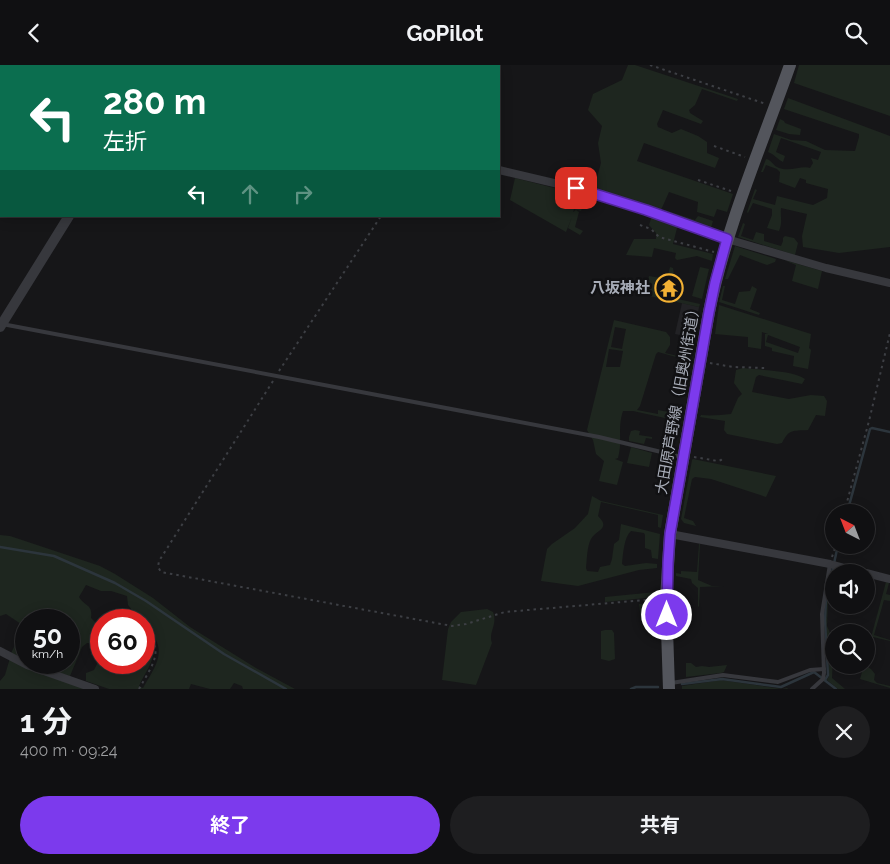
<!DOCTYPE html>
<html lang="ja">
<head>
<meta charset="utf-8">
<style>
	body { margin:0; font-family:Raleway,"Noto Sans JP",sans-serif; background:#1e1e20; color:#f1f3f6; height:100vh; display:flex; flex-direction:column; font-size:19px; white-space:nowrap }
	* { box-sizing:border-box; margin:0 }
	p { font-size:16px; color:#9c9d9f }
	.icon { flex:none; width:28px; height:28px; fill:none; stroke:currentColor; stroke-width:2; stroke-linecap:round; stroke-linejoin:round }
	.map { position:relative; height:624px; overflow:hidden }
	.side { display:flex; flex-direction:column; background:#101012; flex:1 }
	.side>* { flex:none }
	.top-card { position:absolute; left:0px; top:0px; width:500px; height:152px; box-shadow:0 2px 12px #0003,0 0 0 1px #303032; background:#0b6e4f; color:#fff; overflow:hidden }
	.needle { width:32px; rotate:318deg }
	.tools { position:absolute; left:825px; top:439px; display:grid; gap:10px }
	.tools a { display:grid; place-items:center; width:50px; height:50px; border-radius:50%; background:#101012; box-shadow:0 2px 12px #0003,0 0 0 1px #303032; font-size:25px }
	.speed { position:absolute; left:15px; top:544px; display:flex; gap:10px; font-size:25px; font-weight:700; text-align:center }
	.speed>* { display:grid; place-content:center; width:65px; height:65px; border-radius:50%; background:#101012; box-shadow:0 2px 12px #0003,0 0 0 1px #303032; line-height:1 }
	.speed small { font-size:12px; font-weight:400 }
	.speed .limit { border:8px solid #d22; background:#fff; color:#111 }
	.pin { position:absolute; display:grid; place-items:center; width:42px; height:42px; color:#fff; margin:-21px; border-radius:10px; box-shadow:0 2px 8px #0006 }
	.me { position:absolute; width:55px; margin:-28px; rotate:0deg; stroke-linejoin:round; filter:drop-shadow(0 0 4px #0008) }
	.turn { display:flex; align-items:center; gap:18px; height:105px; padding:0 20px; font-size:22px }
	.turn .icon { width:65px; height:65px; stroke-width:2.5 }
	.turn b { display:block; font-size:35px; line-height:42px }
	.lanes { display:flex; align-items:center; height:48px; padding:0 20px; background:#0003; justify-content:center; gap:25px; direction:ltr }
	.lanes .off { opacity:.35 }
	.round { display:grid; place-items:center; flex:none; width:52px; height:52px; border-radius:26px; background:#1e1e20 }
	.head { display:flex; align-items:center; justify-content:space-between; height:85px; padding:0 20px }
	h1 { font-size:30px; font-weight:700; line-height:38px }
	.button { display:flex; gap:10px; margin-top:auto; padding:10px 20px }
	.button a { flex:1; height:58px; border-radius:30px; background:#7c3aed; color:#fff; font-size:20px; font-weight:700; line-height:58px; text-align:center }
	.button a+a { background:#1e1e20; color:#f1f3f6 }
	header { display:flex; justify-content:space-between; align-items:center; height:65px; padding:0 20px; background:#101012; font-size:22px; font-weight:700 }
	.map>svg:first-child { display:block }
	.built { fill:#222225 }
	.green { fill:#1e261f; fill-rule:evenodd }
	.lines { fill:none; stroke-linecap:round; stroke-linejoin:round }
	.stream { stroke:#2c353c; stroke-width:2.5 }
	.path { stroke:#3d3f44; stroke-width:2; stroke-dasharray:2.5 4; stroke-linecap:butt }
	.service { stroke:#37383d; stroke-width:4 }
	.minor { stroke:#37383d; stroke-width:8 }
	.tertiary { stroke:#37383d; stroke-width:10 }
	.primary { stroke:#53555c; stroke-width:12 }
	.route-casing { stroke:#51269a; stroke-width:12 }
	.route { stroke:#7c3aed; stroke-width:9 }
	.labels { text-anchor:middle; dominant-baseline:central; stroke-width:5; stroke-linejoin:round; paint-order:stroke }
	.poi-label { font-size:15px; font-weight:bold; fill:#a8adb8; stroke:#111113; text-anchor:end }
	.street-label { font-size:15px; fill:#a8adb8; stroke:#111113 }
</style>
</head>
<body>
<header><svg class="icon" aria-label="back" viewBox="0 0 24 24"><path d="M15 5l-7 7 7 7"/></svg>GoPilot<svg class="icon" aria-label="search" viewBox="0 0 24 24"><circle cx="10" cy="10" r="6"/><path d="M15 15l6 6"/></svg></header>
<div class="map">
<svg width="890" height="624" viewBox="0 0 890 624">
	<rect width="100%" height="100%" fill="#161618"/>
	<polygon class="built" points="682,238 699,242 693,273 675,269"/>
	<g class="green">
		<polygon points="628,0 635,0 738,34 737,36 702,24 695,40 689,45 690,48 703,56 701,59 663,45 657,59 658,62 672,68 681,64 698,71 707,77 707,88 719,93 715,103 644,78 637,96 733,129 727,147 717,144 714,152 697,147 698,137 669,127 661,145 601,127 595,120 601,98 598,78 602,61 588,45 593,29 622,15"/>
		<polygon points="799,0 890,0 890,51 794,18"/>
		<path d="M788,33L890,71V182L839,188L803,182L802,171L807,149L781,143C780,151 783,157 779,166L767,163L772,150V144L753,138L748,148L747,147L755,124L757,125L753,134L775,140L777,131L813,140L827,133L828,124L806,118V115L800,113L795,123L779,117L780,107L777,104L766,100L763,107H761L766,94C772,95 773,101 779,103C790,107 803,100 810,103L813,98L811,93L818,95L821,87L781,73L776,87L785,91L783,97C777,94 774,89 768,87L774,69L791,75L806,76L825,85L855,86L859,72V69L784,44Z"/>
		<polygon points="780,54 784,56 785,58 801,64 800,70 789,69 776,65"/>
		<polygon points="515,113 586,131 581,146 574,144 573,147 576,145 579,147 575,162 583,166 580,170 568,163 572,152 566,167 510,135"/>
		<polygon points="665,145 695,155 698,151 713,156 711,163 665,147"/>
		<polygon points="652,151 678,159 673,179 713,189 712,196 697,191 677,195 675,193 676,188 654,183 652,192 626,190 634,174 656,174 656,168 649,160"/>
		<polygon points="743,158 745,159 741,171 753,175 756,167 764,169 764,176 781,181 783,176 783,173 785,171 794,173 798,178 795,190 738,172"/>
		<polygon points="735,181 776,194 775,197 767,200 740,190 728,214 725,214"/>
		<polygon points="784,195 822,206 818,224 792,216 796,200"/>
		<polygon points="670,202 673,203 678,234 700,239 699,242 645,230 649,211 667,214"/>
		<polygon points="700,202 709,204 702,234 692,231"/>
		<polygon points="723,221 725,221 722,235 735,239 739,227 750,226 752,221 757,224 750,244 760,248 759,250 719,237"/>
		<path d="M719,240L811,269L809,283L811,285L808,304L793,301L794,291L772,286V283L765,281V269H768L762,267L761,284L748,282V272L715,269ZM768,270L800,282L798,288L766,277Z"/>
		<path d="M614,255L666,267L670,272V280L665,288L690,294L687,314L686,313L687,295L658,287L656,289L640,341L637,345L658,349V345L674,348L681,351L677,372L670,371L674,355L633,346H623C617,364 623,375 618,393L615,394L623,397L617,420L599,416L604,396L596,389L593,375L587,365ZM615,262L626,264L622,284L611,282ZM609,284L623,286L620,302H606Z"/>
		<path d="M743,303C758,305 793,305 805,314L802,319L759,310L756,312L752,327L789,334L811,330L824,331L827,336L825,351L816,350L808,365C792,366 789,364 782,378L777,379L727,369L724,365L725,356L700,352L701,350C711,351 721,350 731,349L738,333L742,329L734,318L736,305Z"/>
		<polygon points="635,365 640,366 639,370 652,372 652,374 646,373 644,379 629,376 629,372 631,366"/>
		<polygon points="631,382 652,388 649,402 627,398"/>
		<polygon points="693,394 776,411 766,432 711,414 695,412 692,414 684,453 693,456 696,461 684,458 681,454 692,395"/>
		<path d="M592,431L601,436L663,450L661,463L658,462V450L601,437L598,451C611,464 597,464 591,474C587,481 587,494 586,503L587,506L598,507L600,502L610,500L612,494L614,479L619,475L621,459L660,469L658,494L652,493L651,485L645,483V470L644,468L631,466C624,472 623,489 622,499L625,501L646,498L657,499V503L639,505L578,521L541,516L547,484L552,479L575,463L588,449Z"/>
		<path d="M0,470L10,471L100,501L115,509L153,533L190,562L256,603L295,624H243L242,621L234,618L230,624H210L191,619L189,624H109L86,616V608L94,605L101,591V598H144V566C164,587 148,600 139,621L143,623C158,597 169,584 144,559V555H140L128,540L127,531L111,526H101L86,520L79,532C85,542 93,539 91,553L101,563V582L98,579L87,578L82,582L70,611L37,602L85,624H0V616L5,610L12,586L23,564L21,559L6,549L0,551ZM26,555H69V598H26Z"/>
		<polygon points="699,479 700,479 698,515 712,521 724,521 700,522 699,542 698,541 698,523 692,518 691,514 676,511 676,508 681,509 681,506 697,507"/>
		<polygon points="833,503 846,507 834,508 828,535 827,561 830,568 834,569 832,613 845,624 838,624 827,615 829,611 826,554 827,535"/>
		<polygon points="886,517 889,518 886,529 890,530 890,536 884,535 874,570 890,575 890,576 873,572 866,599 866,591"/>
		<polygon points="656,527 656,532 605,537 605,532"/>
		<polygon points="655,538 657,539 657,554 641,555 639,539"/>
		<path d="M487,544L493,547C498,560 488,567 492,578L476,620L442,615L448,564L451,557L461,547Z"/>
		<polygon points="605,565 612,565 614,568 615,594 609,596 601,594 601,566"/>
		<polygon points="686,598 691,598 696,602 702,601 709,602 727,600 724,607 721,608 686,612"/>
		<polygon points="864,600 871,604 875,609 874,615 877,618 890,621 890,623 860,614"/>
		<polygon points="721,615 782,624 787,623 788,624 682,624 682,621"/>
	</g>
	<g class="lines">
		<g class="stream">
			<polyline points="847,448 870,364 872,363 890,367"/>
			<polyline points="0,482 54,491 115,518 146,536 224,589 286,624"/>
			<polyline points="825,615 828,610 825,555 826,535 838,480"/>
			<polyline points="682,619 722,614 781,622 814,607 836,624"/>
			<polyline points="631,624 636,622 658,622"/>
		</g>
		<g class="path">
			<polyline points="650,0 766,39"/>
			<polyline points="714,81 745,92"/>
			<polyline points="698,115 731,126"/>
			<polyline points="640,160 651,164 659,172 714,187"/>
			<polyline points="710,298 733,302 765,303"/>
			<polyline points="279,306 381,151"/>
			<polyline points="273,316 159,496 158,502 161,507 452,561 466,559 505,547 657,534"/>
			<polyline points="694,392 718,396 721,395 724,392"/>
			<polyline points="844,448 869,356 890,268"/>
			<polyline points="832,492 836,480"/>
			<polyline points="124,547 135,555"/>
			<path d="M139,624C152,600 166,586 144,563"/>
		</g>
		<g class="service">
			<polyline points="2,259 599,372 682,392"/>
			<polyline points="671,618 723,610 778,617 810,605 824,604"/>
			<polyline points="812,624 823,614 824,608 822,549 830,499"/>
		</g>
		<g class="minor">
			<polyline points="477,1 477,0"/>
			<polyline points="0,9 1,9"/>
			<polyline points="499,105 592,127 727,174 826,203 890,218"/>
			<polyline points="670,469 830,499 863,508"/>
			<polyline points="866,508 890,514"/>
			<polyline points="0,586 27,600 95,624"/>
		</g>
		<g class="tertiary">
			<polyline points="163,1 164,0"/>
			<polyline points="0,262 69,151"/>
		</g>
		<path class="primary" d="M669,624L666,534L670,469L709,247C726,162 761,82 790,0"/>
	</g>
	<g class="lines">
		<g class="route-casing">
			<polyline id="route" points="576,123 646,145 727,174 715,218 709,247 670,469 668,498 667,550"/>
		</g>
		<use href="#route" class="route"/>
	</g>
	<defs>
		<g id="temple-ring" transform="scale(1.4375)"><circle r="9.5" fill="#111113" stroke="#f2b134" stroke-width="1.5"/><path d="M0-6L5-2H3V0L6.5 2.5H4V6H1.5V3h-3V6H-4V2.5H-6.5L-3 0V-2H-5Z" fill="#f2b134"/></g>
	</defs>
	<g fill-rule="evenodd">
		<use href="#temple-ring" x="669" y="223"/>
	</g>
	<g class="labels">
		<g class="poi-label">
			<text x="650" y="223">八坂神社</text>
		</g>
		<g class="street-label">
			<text transform="translate(678 333) rotate(-80)">大田原芦野線（旧奥州街道）</text>
		</g>
	</g>
</svg>
<div class="tools">
<a><svg class="needle" viewBox="-14 -14 28 28"><path d="M0-13l5 13h-10z" fill="#e53935"/><path d="M0 13l5-13h-10z" fill="#9c9d9f"/></svg></a>
<a><svg class="icon" aria-label="sound" viewBox="0 0 24 24"><path d="M4 9h4l5-4v14l-5-4H4zM17 9q2 3 0 6"/></svg></a>
<a><svg class="icon" aria-label="search" viewBox="0 0 24 24"><circle cx="10" cy="10" r="6"/><path d="M15 15l6 6"/></svg></a>
</div>
<div class="speed"><div>50<small>km/h</small></div><div class="limit">60</div></div>
<div class="pin" style="left:576px;top:123px;background:#d93025"><svg class="icon" aria-label="arrive" viewBox="0 0 24 24"><path d="M6 21V4h12l-3 4 3 4H6"/></svg></div>
<svg class="me" style="left:667px;top:550px" viewBox="-20 -20 40 40"><circle r="17" fill="#7c3aed" stroke="#fff" stroke-width="3"/><path d="M0-11L8 9 0 5-8 9z" fill="#fff"/></svg>
<div class="top-card">
<div class="turn"><svg class="icon" aria-label="left" viewBox="0 0 24 24"><path d="M17 20v-9H6M10 6l-5 5 5 5"/></svg><div><b>280 m</b>左折</div></div>
<div class="lanes"><svg class="icon" aria-label="left" viewBox="0 0 24 24"><path d="M17 20v-9H6M10 6l-5 5 5 5"/></svg><svg class="icon off" aria-label="ahead" viewBox="0 0 24 24"><path d="M12 20V5M6 11l6-6 6 6"/></svg><svg class="icon off" aria-label="right" viewBox="0 0 24 24"><path d="M7 20v-9h11M14 6l5 5-5 5"/></svg></div>
</div>
</div>
<section class="side">
<div class="head"><div><h1>1 分</h1><p>400 m · 09:24</p></div><a class="round"><svg class="icon" aria-label="close" viewBox="0 0 24 24"><path d="M6 6l12 12M18 6L6 18"/></svg></a></div>
<div class="button"><a>終了</a><a>共有</a></div>
</section>
</body>
</html>
